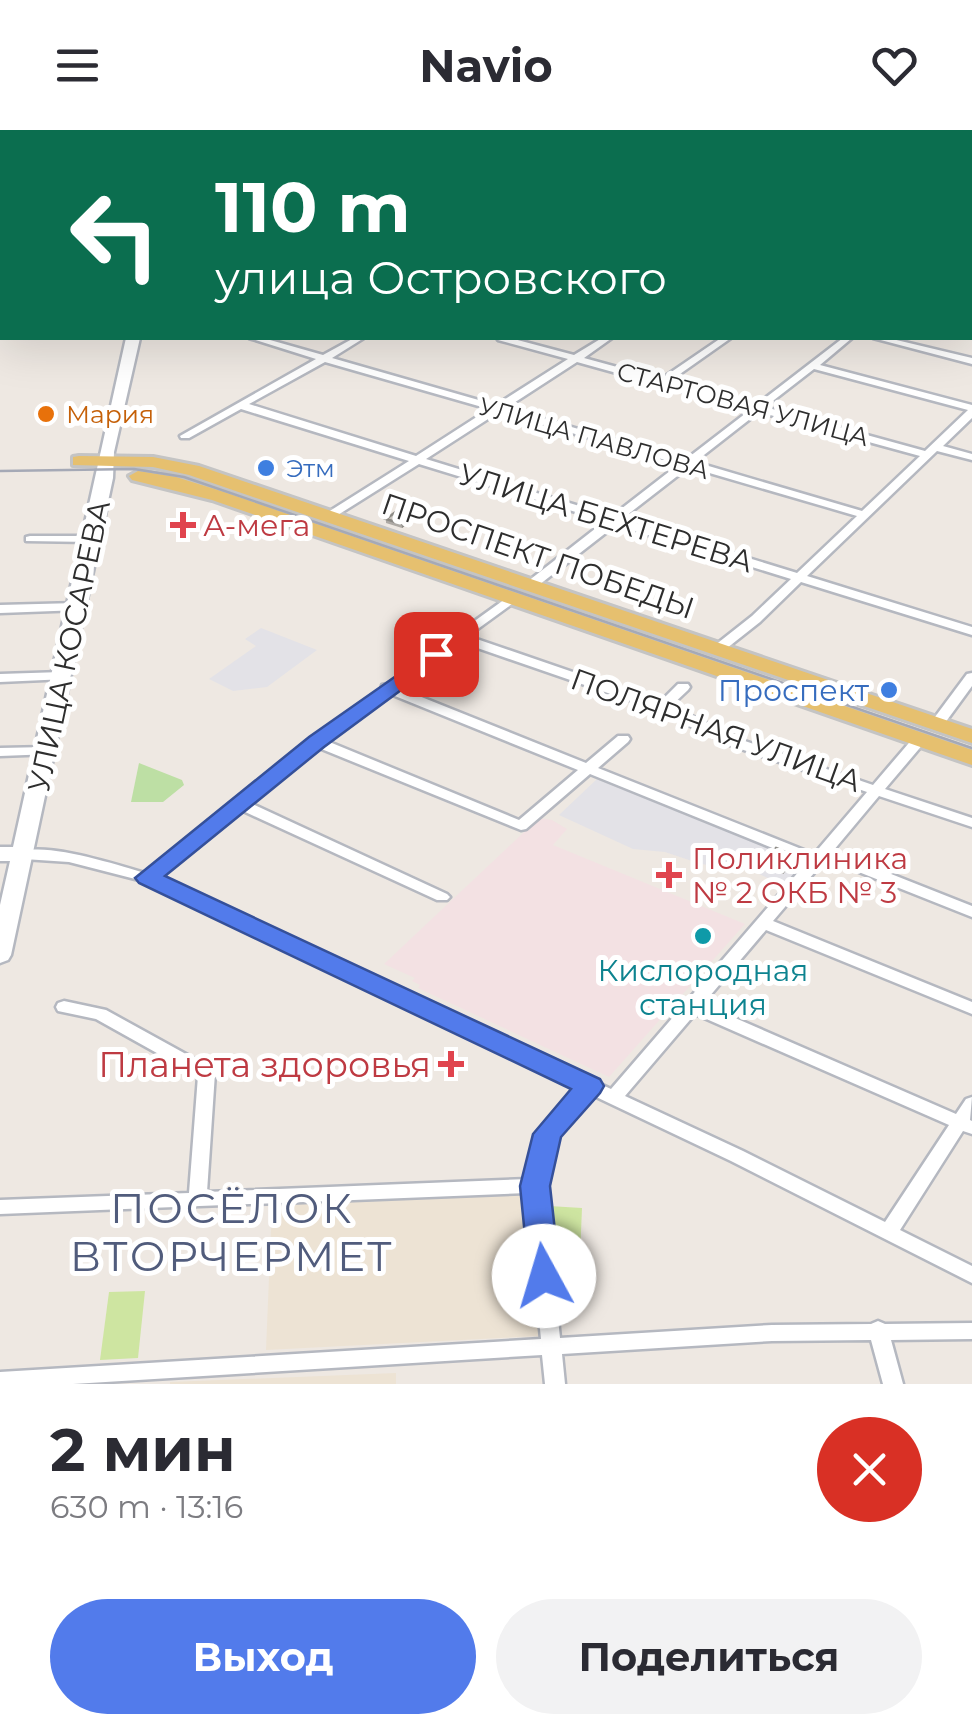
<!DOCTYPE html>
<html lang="ru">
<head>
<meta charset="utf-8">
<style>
	body { margin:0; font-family:Montserrat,sans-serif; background:#f2f2f3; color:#2b2b33; height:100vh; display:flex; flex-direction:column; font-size:38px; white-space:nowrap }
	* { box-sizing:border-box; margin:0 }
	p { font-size:32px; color:#7c7c81 }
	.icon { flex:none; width:55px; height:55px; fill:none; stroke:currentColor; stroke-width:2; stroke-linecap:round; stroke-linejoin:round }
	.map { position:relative; height:1254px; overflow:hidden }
	.drawer { display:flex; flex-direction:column; background:#fff; flex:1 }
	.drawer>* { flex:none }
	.hud { position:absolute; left:0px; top:0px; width:972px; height:210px; box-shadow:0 10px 40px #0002; background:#0b6e4f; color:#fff; overflow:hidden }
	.pin { position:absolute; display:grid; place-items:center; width:85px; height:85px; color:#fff; margin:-42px; border-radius:20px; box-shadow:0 5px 15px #0006 }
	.me { position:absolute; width:110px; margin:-55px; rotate:354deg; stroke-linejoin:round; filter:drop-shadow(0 0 8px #0008) }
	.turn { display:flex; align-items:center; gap:35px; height:210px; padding:0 50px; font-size:45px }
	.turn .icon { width:130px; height:130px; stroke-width:2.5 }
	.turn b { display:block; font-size:70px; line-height:85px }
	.round { display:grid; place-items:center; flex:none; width:105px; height:105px; border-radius:52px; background:#f2f2f3 }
	.headline { display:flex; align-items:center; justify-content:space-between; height:170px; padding:0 50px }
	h1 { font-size:60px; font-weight:700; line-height:75px }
	.primary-button { display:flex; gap:20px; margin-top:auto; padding:20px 50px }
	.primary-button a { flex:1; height:115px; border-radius:60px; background:#527beb; color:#fff; font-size:40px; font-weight:700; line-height:115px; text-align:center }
	.primary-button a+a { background:#f2f2f3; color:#2b2b33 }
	header { display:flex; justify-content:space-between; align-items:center; height:130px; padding:0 50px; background:#fff; font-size:45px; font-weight:700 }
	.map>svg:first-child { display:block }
	.industrial { fill:#e3e2e7 }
	.education { fill:#ede3d4 }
	.medical { fill:#f3e1e3 }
	.green { fill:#bddfa4 }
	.pitch { fill:#cee5a1 }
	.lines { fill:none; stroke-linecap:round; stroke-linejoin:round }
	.street-casing { stroke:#b5b8c0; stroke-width:5 }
	.secondary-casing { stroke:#b5b8c0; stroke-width:5 }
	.primary-casing { stroke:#c4c4c4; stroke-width:6 }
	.street { fill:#fff; fill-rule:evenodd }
	.secondary { fill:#fff; fill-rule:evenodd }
	.primary { fill:#e6c06f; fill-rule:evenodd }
	.tram { stroke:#a5a9b6; stroke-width:2.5 }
	.wall { fill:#aeaaa5 }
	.shaded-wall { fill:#8d8b86 }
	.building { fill:#cac6c0; stroke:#8d8b86; stroke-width:2.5 }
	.route { fill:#527beb; stroke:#355099; stroke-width:2.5 }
	.food-dot { fill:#e8710a; stroke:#fff; stroke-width:4 }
	.shop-dot { fill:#3f7fe0; stroke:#fff; stroke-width:4 }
	.health-dot { fill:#e0444e; stroke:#fff; stroke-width:4 }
	.culture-dot { fill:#0f9aa8; stroke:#fff; stroke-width:4 }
	.labels { text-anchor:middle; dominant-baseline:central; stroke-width:10; stroke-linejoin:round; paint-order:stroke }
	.far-street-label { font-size:25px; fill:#2e2e2e; stroke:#fff }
	.far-food-label { font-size:25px; fill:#c56008; stroke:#fff; text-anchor:start }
	.far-shop-label { font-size:25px; fill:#366cbe; stroke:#fff; text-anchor:start }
	.street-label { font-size:30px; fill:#2e2e2e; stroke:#fff }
	.health-label { font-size:30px; fill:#be3a42; stroke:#fff; text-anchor:start }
	.shop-label { font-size:30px; fill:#366cbe; stroke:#fff; text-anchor:end }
	.culture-label { font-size:30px; fill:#0d838f; stroke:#fff }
	.near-health-label { font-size:35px; fill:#be3a42; stroke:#fff; text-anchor:end }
	.near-quarter-label { font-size:42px; letter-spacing:2.5px; fill:#515c7c; stroke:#fff }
</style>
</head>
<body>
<header><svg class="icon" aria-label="menu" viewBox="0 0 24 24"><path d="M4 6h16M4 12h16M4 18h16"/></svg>Navio<svg class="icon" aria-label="heart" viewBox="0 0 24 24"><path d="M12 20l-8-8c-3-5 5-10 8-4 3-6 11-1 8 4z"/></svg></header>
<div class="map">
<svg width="972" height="1254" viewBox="0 0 972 1254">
	<rect width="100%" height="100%" fill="#eee8e2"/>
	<g class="industrial">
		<polygon points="261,498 317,520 267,557 233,561 209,549 256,516 245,509"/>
		<polygon points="597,649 807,730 784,756 753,741 701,734 665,722 633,719 559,685"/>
	</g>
	<g class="education">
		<polygon points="525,1064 539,1206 266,1220 272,1075"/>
		<polygon points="396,1243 396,1254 170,1254 170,1252"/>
	</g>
	<polygon class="medical" points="539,688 552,690 567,699 553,715 745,794 609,947 418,858 420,855 412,851 415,848 384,834"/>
	<polygon class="green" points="139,633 182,650 184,655 163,672 131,672"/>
	<g class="pitch">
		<polygon points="549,1076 582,1078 580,1126 554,1126"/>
		<polygon points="145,1161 138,1228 100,1230 109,1162"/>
	</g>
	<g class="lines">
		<g class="street-casing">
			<g id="street">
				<rect x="970" y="67" width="2" height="4"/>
				<rect x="0" y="70" width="2" height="4"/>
				<polygon points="972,111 972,118 970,119 970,112"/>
				<path d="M249,208H263L323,225L354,208H364L332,228L496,275L568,229L498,210L497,208H510L574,225L602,208H612L584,228L661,249L721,208H731L670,251L756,275L843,208H852L820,235L972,275V288L943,316L972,324V330L937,321L807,446L972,497V505L801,452L760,492L722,522H714L712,519L714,516L752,486L791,449L616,395L535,458H527L525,455L527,452L605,391L419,334L333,388H325V384L409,331L241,279L189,308H181L180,306L316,229ZM325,232L489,279L416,326L249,274ZM577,232L750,280L685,330L506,278ZM814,239L968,280L925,321L765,277ZM499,282L679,334L612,386L426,329ZM759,282L920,326L862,381L695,332ZM689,337L857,386L797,443L622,389Z"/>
				<polygon points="873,208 888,208 972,228 972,234"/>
				<polygon points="30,406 91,406 97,409 91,412 26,411 26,407"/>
				<path d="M512,464L516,465L518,468L516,471L468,506L660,572L678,554H688L690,557L688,560L671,576L742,610L873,655L914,607H924L926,610L924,613L885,659L972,688V697L879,666L833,721L972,776V787L826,729L773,791L972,872V884L766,800L703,874L956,984L966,969L972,967L970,990L972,991V1004L963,1001L900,1100L972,1136V1153L731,1031L592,965L556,1006L544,1056L560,1208L772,1195L871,1194L878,1191L885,1194L972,1193V1209L891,1210L903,1254H883L871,1210L772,1211L562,1224L565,1254H545L542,1225L73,1254H0V1242L541,1209L527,1063L0,1084V1070L189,1063L198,946L96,889L58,881L56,877L58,873L64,871L106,880L213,939L215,943L207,1062L528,1049L539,1004L578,958L143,751L69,732L24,729L17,724C38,709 118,735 145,743L312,609L381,559L382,555L387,554ZM460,512L657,580L732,616L867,662L814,724L598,638L628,612L630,609L628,606H618L586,633L399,558ZM390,564L578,640L519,690L327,611ZM319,618L521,700L526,699L590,644L807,732L611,959L159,747L241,680L437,770H447L450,767L447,764L250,673ZM695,884L949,995L885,1092L743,1021L625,966Z"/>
				<polygon points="77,473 81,474 83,477 81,480 0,483 0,475"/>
				<polygon points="62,542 68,546 67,549 0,552 0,544"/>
				<polygon points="972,543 972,556 942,597 932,597 930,594 932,591 967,544"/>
				<polygon points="47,617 52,618 54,621 52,624 0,626 0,618"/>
			</g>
		</g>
		<g class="secondary-casing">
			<g id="secondary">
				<rect x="970" y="60" width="2" height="8"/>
				<polygon points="126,208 140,208 114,322 113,348 11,825 8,830 0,833 0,775 10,731 0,731 0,717 13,717"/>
			</g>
		</g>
		<g class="primary-casing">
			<g id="primary">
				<polygon points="0,0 22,0 23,2 2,3"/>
				<rect x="970" y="55" width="2" height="8"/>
				<polygon points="79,326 153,327 199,336 972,599 972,613 189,345 153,337 73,335 73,327"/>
				<polygon points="138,341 176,347 224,362 972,620 972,635 212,370 132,350 129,346"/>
			</g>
		</g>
		<use href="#street" class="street"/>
		<use href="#secondary" class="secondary"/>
		<use href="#primary" class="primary"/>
		<polyline class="tram" points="0,341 134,339 184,347 972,618"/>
	</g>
	<g class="wall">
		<polygon points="417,387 402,398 386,393 386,389"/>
		<polygon points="764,731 794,731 783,744 764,736"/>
	</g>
	<g class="shaded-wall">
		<polygon points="417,383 417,387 402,398 402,394"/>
		<polygon points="795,726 794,731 783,744 783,739"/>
	</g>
	<g class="building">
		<polygon points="401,378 417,383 402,394 386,389"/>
		<polygon points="776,718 795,726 783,739 764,731"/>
	</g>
	<polygon class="route" points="436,518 443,520 447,524 443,529 324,617 165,746 600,949 604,956 600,963 561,1007 550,1056 560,1146 555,1155 544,1159 533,1155 529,1146 520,1056 533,1004 571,959 139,753 135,748 309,607"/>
	<circle class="food-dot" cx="46" cy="284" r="10"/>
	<g class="shop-dot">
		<circle cx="266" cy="338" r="10"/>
		<circle cx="889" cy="560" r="10"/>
	</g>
	<g class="health-dot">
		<path d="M178 380h10v10h10v10h-10v10h-10v-10h-10v-10h10z"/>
		<path d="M664 730h10v10h10v10h-10v10h-10v-10h-10v-10h10z"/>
		<path d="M446 919h10v10h10v10h-10v10h-10v-10h-10v-10h10z"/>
	</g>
	<circle class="culture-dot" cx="703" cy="806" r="10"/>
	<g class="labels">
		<g class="far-street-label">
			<text transform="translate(743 274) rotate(15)">СТАРТОВАЯ УЛИЦА</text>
			<text transform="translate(594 308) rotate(16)">УЛИЦА ПАВЛОВА</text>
		</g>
		<g class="far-food-label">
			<text x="66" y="284">Мария</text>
		</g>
		<g class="far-shop-label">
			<text x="286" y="338">Этм</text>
		</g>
		<g class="street-label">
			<text transform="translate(606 388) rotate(17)">УЛИЦА БЕХТЕРЕВА</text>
			<text transform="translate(538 426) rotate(19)">ПРОСПЕКТ ПОБЕДЫ</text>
			<text transform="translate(69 516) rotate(-78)">УЛИЦА КОСАРЕВА</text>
			<text transform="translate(716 600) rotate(20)">ПОЛЯРНАЯ УЛИЦА</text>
		</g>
		<g class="health-label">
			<text x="203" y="395">А-мега</text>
			<text x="692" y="728">Поликлиника<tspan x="692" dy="34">№ 2 ОКБ № 3</tspan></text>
		</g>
		<g class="shop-label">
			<text x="869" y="560">Проспект</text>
		</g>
		<g class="culture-label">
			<text x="703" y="840">Кислородная<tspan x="703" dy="34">станция</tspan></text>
		</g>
		<g class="near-health-label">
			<text x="431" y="934">Планета здоровья</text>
		</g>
		<g class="near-quarter-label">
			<text x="232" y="1078">ПОСЁЛОК<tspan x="232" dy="48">ВТОРЧЕРМЕТ</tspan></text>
		</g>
	</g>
</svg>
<div class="pin" style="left:436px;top:524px;background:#d93025"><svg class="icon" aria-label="arrive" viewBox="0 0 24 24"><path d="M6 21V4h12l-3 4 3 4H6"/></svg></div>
<svg class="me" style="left:544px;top:1146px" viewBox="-20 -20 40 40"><circle r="19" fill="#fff"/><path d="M0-13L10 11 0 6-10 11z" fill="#527beb"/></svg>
<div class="hud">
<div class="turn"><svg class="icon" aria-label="left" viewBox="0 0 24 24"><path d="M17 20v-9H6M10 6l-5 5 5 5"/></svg><div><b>110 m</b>улица Островского</div></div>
</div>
</div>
<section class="drawer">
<div class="headline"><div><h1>2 мин</h1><p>630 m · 13:16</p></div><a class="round" style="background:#d93025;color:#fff"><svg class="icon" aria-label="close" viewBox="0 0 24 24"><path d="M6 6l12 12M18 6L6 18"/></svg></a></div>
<div class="primary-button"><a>Выход</a><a>Поделиться</a></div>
</section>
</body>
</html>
